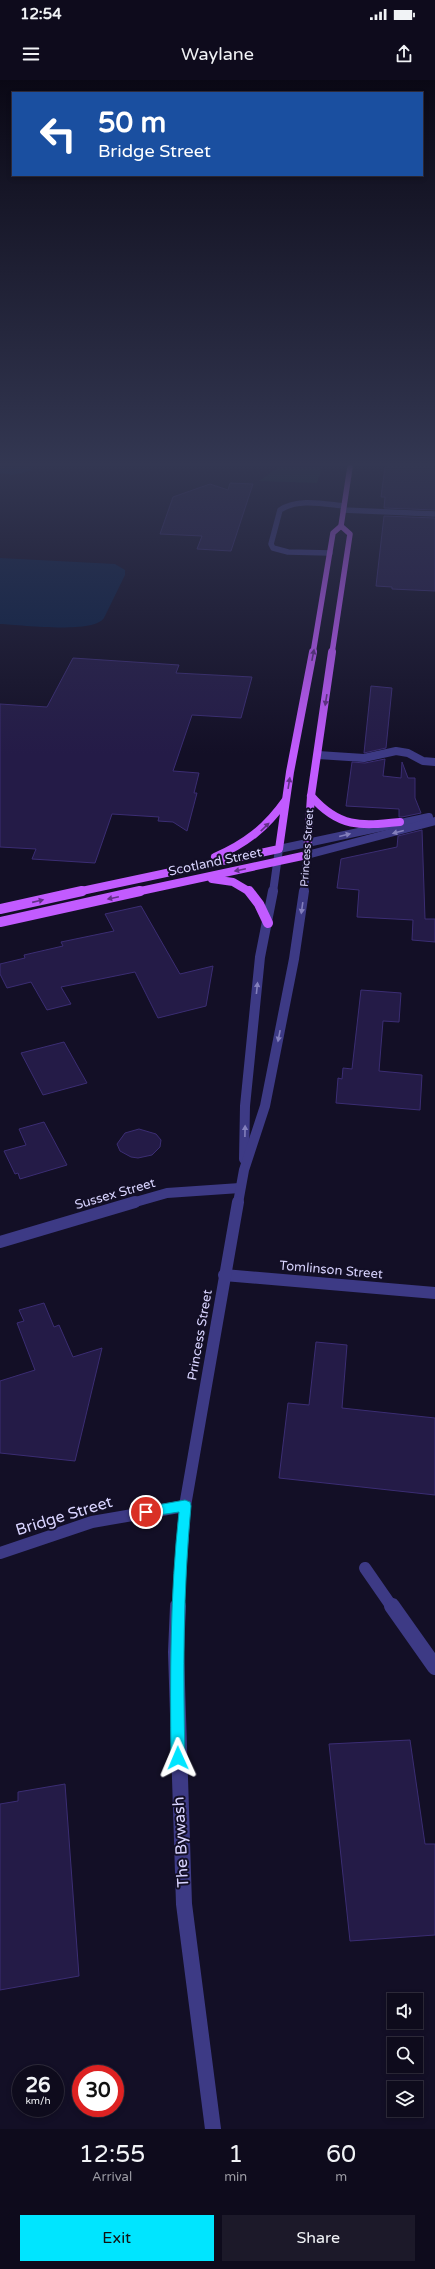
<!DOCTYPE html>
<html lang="en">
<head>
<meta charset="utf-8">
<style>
	body { margin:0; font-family:"Varela Round",sans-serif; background:#1c1929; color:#f1f3f6; height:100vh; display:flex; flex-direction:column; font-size:15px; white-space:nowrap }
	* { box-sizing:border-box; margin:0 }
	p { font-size:13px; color:#9b9ba3 }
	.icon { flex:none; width:22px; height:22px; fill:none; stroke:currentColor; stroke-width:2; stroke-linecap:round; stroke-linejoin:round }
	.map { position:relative; height:2049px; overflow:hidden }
	.side { display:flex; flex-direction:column; background:#0e0b1c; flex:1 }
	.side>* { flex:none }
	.top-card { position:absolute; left:12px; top:12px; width:411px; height:84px; border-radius:0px; box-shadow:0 2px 6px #0003,0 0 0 1px #2e2b3b; background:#1a4fa0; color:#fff; overflow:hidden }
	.controls { position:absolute; left:387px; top:1913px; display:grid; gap:8px }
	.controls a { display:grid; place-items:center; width:36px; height:36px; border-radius:0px; background:#0e0b1c; box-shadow:0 2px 6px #0003,0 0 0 1px #2e2b3b; font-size:20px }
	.speed { position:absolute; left:12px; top:1985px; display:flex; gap:8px; font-size:20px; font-weight:700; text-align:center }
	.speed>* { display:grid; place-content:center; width:52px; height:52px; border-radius:50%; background:#0e0b1c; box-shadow:0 2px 6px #0003,0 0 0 1px #2e2b3b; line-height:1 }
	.speed small { font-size:10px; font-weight:400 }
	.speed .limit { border:6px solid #d22; background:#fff; color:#111 }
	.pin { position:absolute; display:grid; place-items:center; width:34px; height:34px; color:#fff; margin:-17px; border:2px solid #fff; border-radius:50%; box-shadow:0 1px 4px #0007 }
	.me { position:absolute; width:44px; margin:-22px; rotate:359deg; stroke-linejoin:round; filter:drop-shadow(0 0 3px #0008) }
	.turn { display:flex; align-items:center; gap:14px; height:84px; padding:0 20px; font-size:18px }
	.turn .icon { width:52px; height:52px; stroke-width:2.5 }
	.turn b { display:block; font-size:28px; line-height:34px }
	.eta { display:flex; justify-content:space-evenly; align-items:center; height:68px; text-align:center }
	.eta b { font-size:24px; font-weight:600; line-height:28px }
	.button { display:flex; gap:8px; margin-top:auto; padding:8px 20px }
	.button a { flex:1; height:46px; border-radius:0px; background:#00e5ff; color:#111; font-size:16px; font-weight:600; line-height:46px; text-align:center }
	.button a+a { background:#1c1929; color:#f1f3f6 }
	.status { display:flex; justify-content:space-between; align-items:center; height:28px; padding:0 20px; background:#0e0b1c; direction:ltr }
	.status svg { height:11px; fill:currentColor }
	header { display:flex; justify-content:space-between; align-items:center; height:52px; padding:0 20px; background:#0e0b1c; font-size:18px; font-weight:600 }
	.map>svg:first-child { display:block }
	.green { fill:#12302f }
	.water { fill:#0a1f44 }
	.building { fill:#241b47; stroke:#3b2d73 }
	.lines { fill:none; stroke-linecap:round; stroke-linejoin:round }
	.minor-far4 { stroke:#3d3a85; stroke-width:5.5 }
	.minor-far3 { stroke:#3d3a85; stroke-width:8 }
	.minor-far2 { stroke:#3d3a85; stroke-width:10 }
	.minor-far1 { stroke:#3d3a85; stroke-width:12 }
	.minor { stroke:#3d3a85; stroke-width:16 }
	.major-far2 { stroke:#c25bff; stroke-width:5.5 }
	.major-far1 { stroke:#c25bff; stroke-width:8 }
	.major { stroke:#c25bff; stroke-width:10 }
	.oneway { fill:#623188 }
	.oneway2 { fill:#837fbc }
	.route { fill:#00e5ff; stroke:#0095a6 }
	.labels { text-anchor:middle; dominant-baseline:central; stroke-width:4; stroke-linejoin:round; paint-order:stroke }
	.far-street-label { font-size:11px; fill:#d9d4ff; stroke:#130f26 }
	.street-label { font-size:13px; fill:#d9d4ff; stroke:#130f26 }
	.near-street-label { font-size:16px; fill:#d9d4ff; stroke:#130f26 }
</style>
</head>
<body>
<div class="status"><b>12:54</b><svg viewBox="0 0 49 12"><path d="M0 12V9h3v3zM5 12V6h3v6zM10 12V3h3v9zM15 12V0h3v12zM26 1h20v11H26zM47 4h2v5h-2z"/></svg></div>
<header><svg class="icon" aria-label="menu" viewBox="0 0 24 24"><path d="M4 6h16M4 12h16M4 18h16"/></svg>Waylane<svg class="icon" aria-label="share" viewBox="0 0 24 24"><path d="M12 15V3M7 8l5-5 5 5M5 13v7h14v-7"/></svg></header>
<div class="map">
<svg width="435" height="2049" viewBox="0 0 435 2049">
	<rect width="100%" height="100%" fill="#130f26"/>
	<polygon class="green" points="279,387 322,387 317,403 259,401"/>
	<g class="water">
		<polygon points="0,387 33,387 30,391 12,395 0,393"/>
		<path d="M0,478L115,484L125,490V495L104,538C94,554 21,545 0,544Z"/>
	</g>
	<g class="building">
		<polygon points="385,387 435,387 435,430 384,428 385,417 381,417"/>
		<polygon points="230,403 253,404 231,471 197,469 202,456 160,454 173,417 210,404 228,410"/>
		<polygon points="384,436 435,438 435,511 392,509 392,507 376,506"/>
		<polygon points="73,578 179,585 176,593 252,597 241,638 192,635 173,691 199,693 194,713 197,713 187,751 173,742 158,741 159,737 112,734 95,783 32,779 36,769 0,767 0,624 47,627"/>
		<polygon points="371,606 392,608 386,668 364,673"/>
		<polygon points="385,679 383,696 401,698 402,682 408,698 415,698 415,718 421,733 402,737 399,737 399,729 346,726 352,682 365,683"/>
		<polygon points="422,750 425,839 435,839 435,862 412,860 413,840 357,837 359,810 337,808 341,779 397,767 398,756"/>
		<polygon points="141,826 180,894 213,886 206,926 158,938 135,892 61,907 71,924 47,930 31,902 7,908 0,894 0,884 25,878 24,875 63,866 61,862 114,851 105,834"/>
		<polygon points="361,910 401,913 399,942 383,941 379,991 422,995 420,1030 336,1023 338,998 342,999 343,988 352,989"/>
		<polygon points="64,962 87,1003 43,1015 21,973"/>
		<polygon points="44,1042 67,1085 20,1099 18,1093 15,1094 4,1071 26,1065 19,1049"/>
		<polygon points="139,1049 156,1054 161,1060 160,1067 152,1075 138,1078 131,1077 120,1071 117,1064 125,1053"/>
		<polygon points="44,1223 54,1247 59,1245 73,1277 102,1268 75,1381 0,1373 0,1301 35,1290 17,1243 24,1241 19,1230"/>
		<polygon points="316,1262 347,1265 342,1328 435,1338 435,1415 279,1398 288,1323 309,1325"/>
		<polygon points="410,1660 425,1764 435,1764 435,1855 350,1861 329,1664"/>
		<polygon points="65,1704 79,1896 0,1910 0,1724 18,1721 18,1712"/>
	</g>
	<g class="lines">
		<g class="minor-far4">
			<polyline points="343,430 435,434"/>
			<path d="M330,473L288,472L273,468L271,464L280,430C298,418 324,424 344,426"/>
		</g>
		<g class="minor-far3">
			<polyline points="318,675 364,678 396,671 408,673 423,681 435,682"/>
			<polyline points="273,812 279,769 429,737"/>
			<polyline points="304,812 307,775 435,741"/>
		</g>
		<g class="minor-far2">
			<polyline points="244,1079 245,1026 260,877 273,811"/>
			<polyline points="132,1123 167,1113 240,1108"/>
			<polyline points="238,1123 244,1090 265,1026 294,879 304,811"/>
		</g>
		<g class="minor-far1">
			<polyline points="0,1162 135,1122"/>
			<polyline points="224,1195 435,1213"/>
			<polyline points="0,1473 92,1442 185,1426"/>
			<polyline points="365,1488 392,1527"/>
			<polyline points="178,1527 185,1426 238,1122"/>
		</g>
		<g class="minor">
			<polyline points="178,1526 176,1572 184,1824 213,2049"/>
			<polyline points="392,1526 435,1587"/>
		</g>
		<g class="major-far2">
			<polyline points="313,573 333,453 341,446 350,387"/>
			<polyline points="332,573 350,454 341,446"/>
		</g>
		<g class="major-far1">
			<path d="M311,716C339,748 360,746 400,742"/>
			<path d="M215,777C245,764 266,748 285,721"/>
			<polyline points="212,799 233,802 250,812"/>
			<polyline points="77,812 279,769 290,692 313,572"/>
			<polyline points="136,812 307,775 311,716 332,572"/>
		</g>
		<g class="major">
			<polyline points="249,811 259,824 268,843"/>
			<polyline points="0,829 82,811"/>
			<polyline points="0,842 140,811"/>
		</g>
	</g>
	<defs><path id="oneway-solid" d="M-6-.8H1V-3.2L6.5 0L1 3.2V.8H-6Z"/></defs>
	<g class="oneway">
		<use href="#oneway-solid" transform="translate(313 575) rotate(-79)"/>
		<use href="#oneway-solid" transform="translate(326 620) rotate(99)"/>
		<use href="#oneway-solid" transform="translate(289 703) rotate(-81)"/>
		<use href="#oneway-solid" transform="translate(265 747) rotate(-44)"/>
		<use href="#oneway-solid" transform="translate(240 790) rotate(168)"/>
		<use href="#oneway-solid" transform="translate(113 818) rotate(168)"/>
		<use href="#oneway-solid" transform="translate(38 821) rotate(-13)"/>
	</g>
	<g class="oneway2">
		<use href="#oneway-solid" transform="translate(398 752) rotate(165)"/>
		<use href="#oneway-solid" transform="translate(345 755) rotate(-14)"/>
		<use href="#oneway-solid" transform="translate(302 828) rotate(98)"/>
		<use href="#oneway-solid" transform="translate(257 908) rotate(-84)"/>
		<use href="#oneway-solid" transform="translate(279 956) rotate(101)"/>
		<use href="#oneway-solid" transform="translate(245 1051) rotate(-89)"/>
	</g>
	<linearGradient id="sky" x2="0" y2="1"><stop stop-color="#0a0815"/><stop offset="0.57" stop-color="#333752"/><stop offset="1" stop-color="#333752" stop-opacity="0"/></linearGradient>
	<rect width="435" height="674" fill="url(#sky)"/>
	<path class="route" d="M185,1420L190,1422L191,1426C183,1510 183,1594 185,1678L183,1683L178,1685L173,1683L171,1678C170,1596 170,1514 179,1432L146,1437L141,1436L139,1432L141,1428L146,1427Z"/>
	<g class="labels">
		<g class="far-street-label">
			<text transform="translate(307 768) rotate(-86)">Princess Street</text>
		</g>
		<g class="street-label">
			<text transform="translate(215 782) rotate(-12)">Scotland Street</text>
			<text transform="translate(115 1114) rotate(-16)">Sussex Street</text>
			<text transform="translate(331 1190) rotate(5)">Tomlinson Street</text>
			<text transform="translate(200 1255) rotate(-80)">Princess Street</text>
		</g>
		<g class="near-street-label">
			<text transform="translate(64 1436) rotate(-17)">Bridge Street</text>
			<text transform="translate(181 1762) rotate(-93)">The Bywash</text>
		</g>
	</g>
</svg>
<div class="controls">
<a><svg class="icon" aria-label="sound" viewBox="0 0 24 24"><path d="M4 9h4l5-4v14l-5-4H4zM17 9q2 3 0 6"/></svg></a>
<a><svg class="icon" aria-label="search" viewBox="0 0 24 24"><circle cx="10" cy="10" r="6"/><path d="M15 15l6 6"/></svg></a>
<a><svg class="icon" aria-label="layers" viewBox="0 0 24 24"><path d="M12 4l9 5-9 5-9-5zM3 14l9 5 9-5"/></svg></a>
</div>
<div class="speed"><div>26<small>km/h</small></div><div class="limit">30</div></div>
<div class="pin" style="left:146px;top:1432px;background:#d93025"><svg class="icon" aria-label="arrive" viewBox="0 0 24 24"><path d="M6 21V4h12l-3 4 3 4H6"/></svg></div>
<svg class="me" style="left:178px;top:1678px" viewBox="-20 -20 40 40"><path d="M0-17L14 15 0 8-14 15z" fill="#00e5ff" stroke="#fff" stroke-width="4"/></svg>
<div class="top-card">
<div class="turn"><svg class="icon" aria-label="left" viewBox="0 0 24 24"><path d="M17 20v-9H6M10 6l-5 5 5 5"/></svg><div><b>50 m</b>Bridge Street</div></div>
</div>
</div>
<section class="side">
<div class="eta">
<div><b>12:55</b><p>Arrival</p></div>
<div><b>1</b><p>min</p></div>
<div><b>60</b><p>m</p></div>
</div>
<div class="button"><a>Exit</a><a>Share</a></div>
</section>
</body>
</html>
